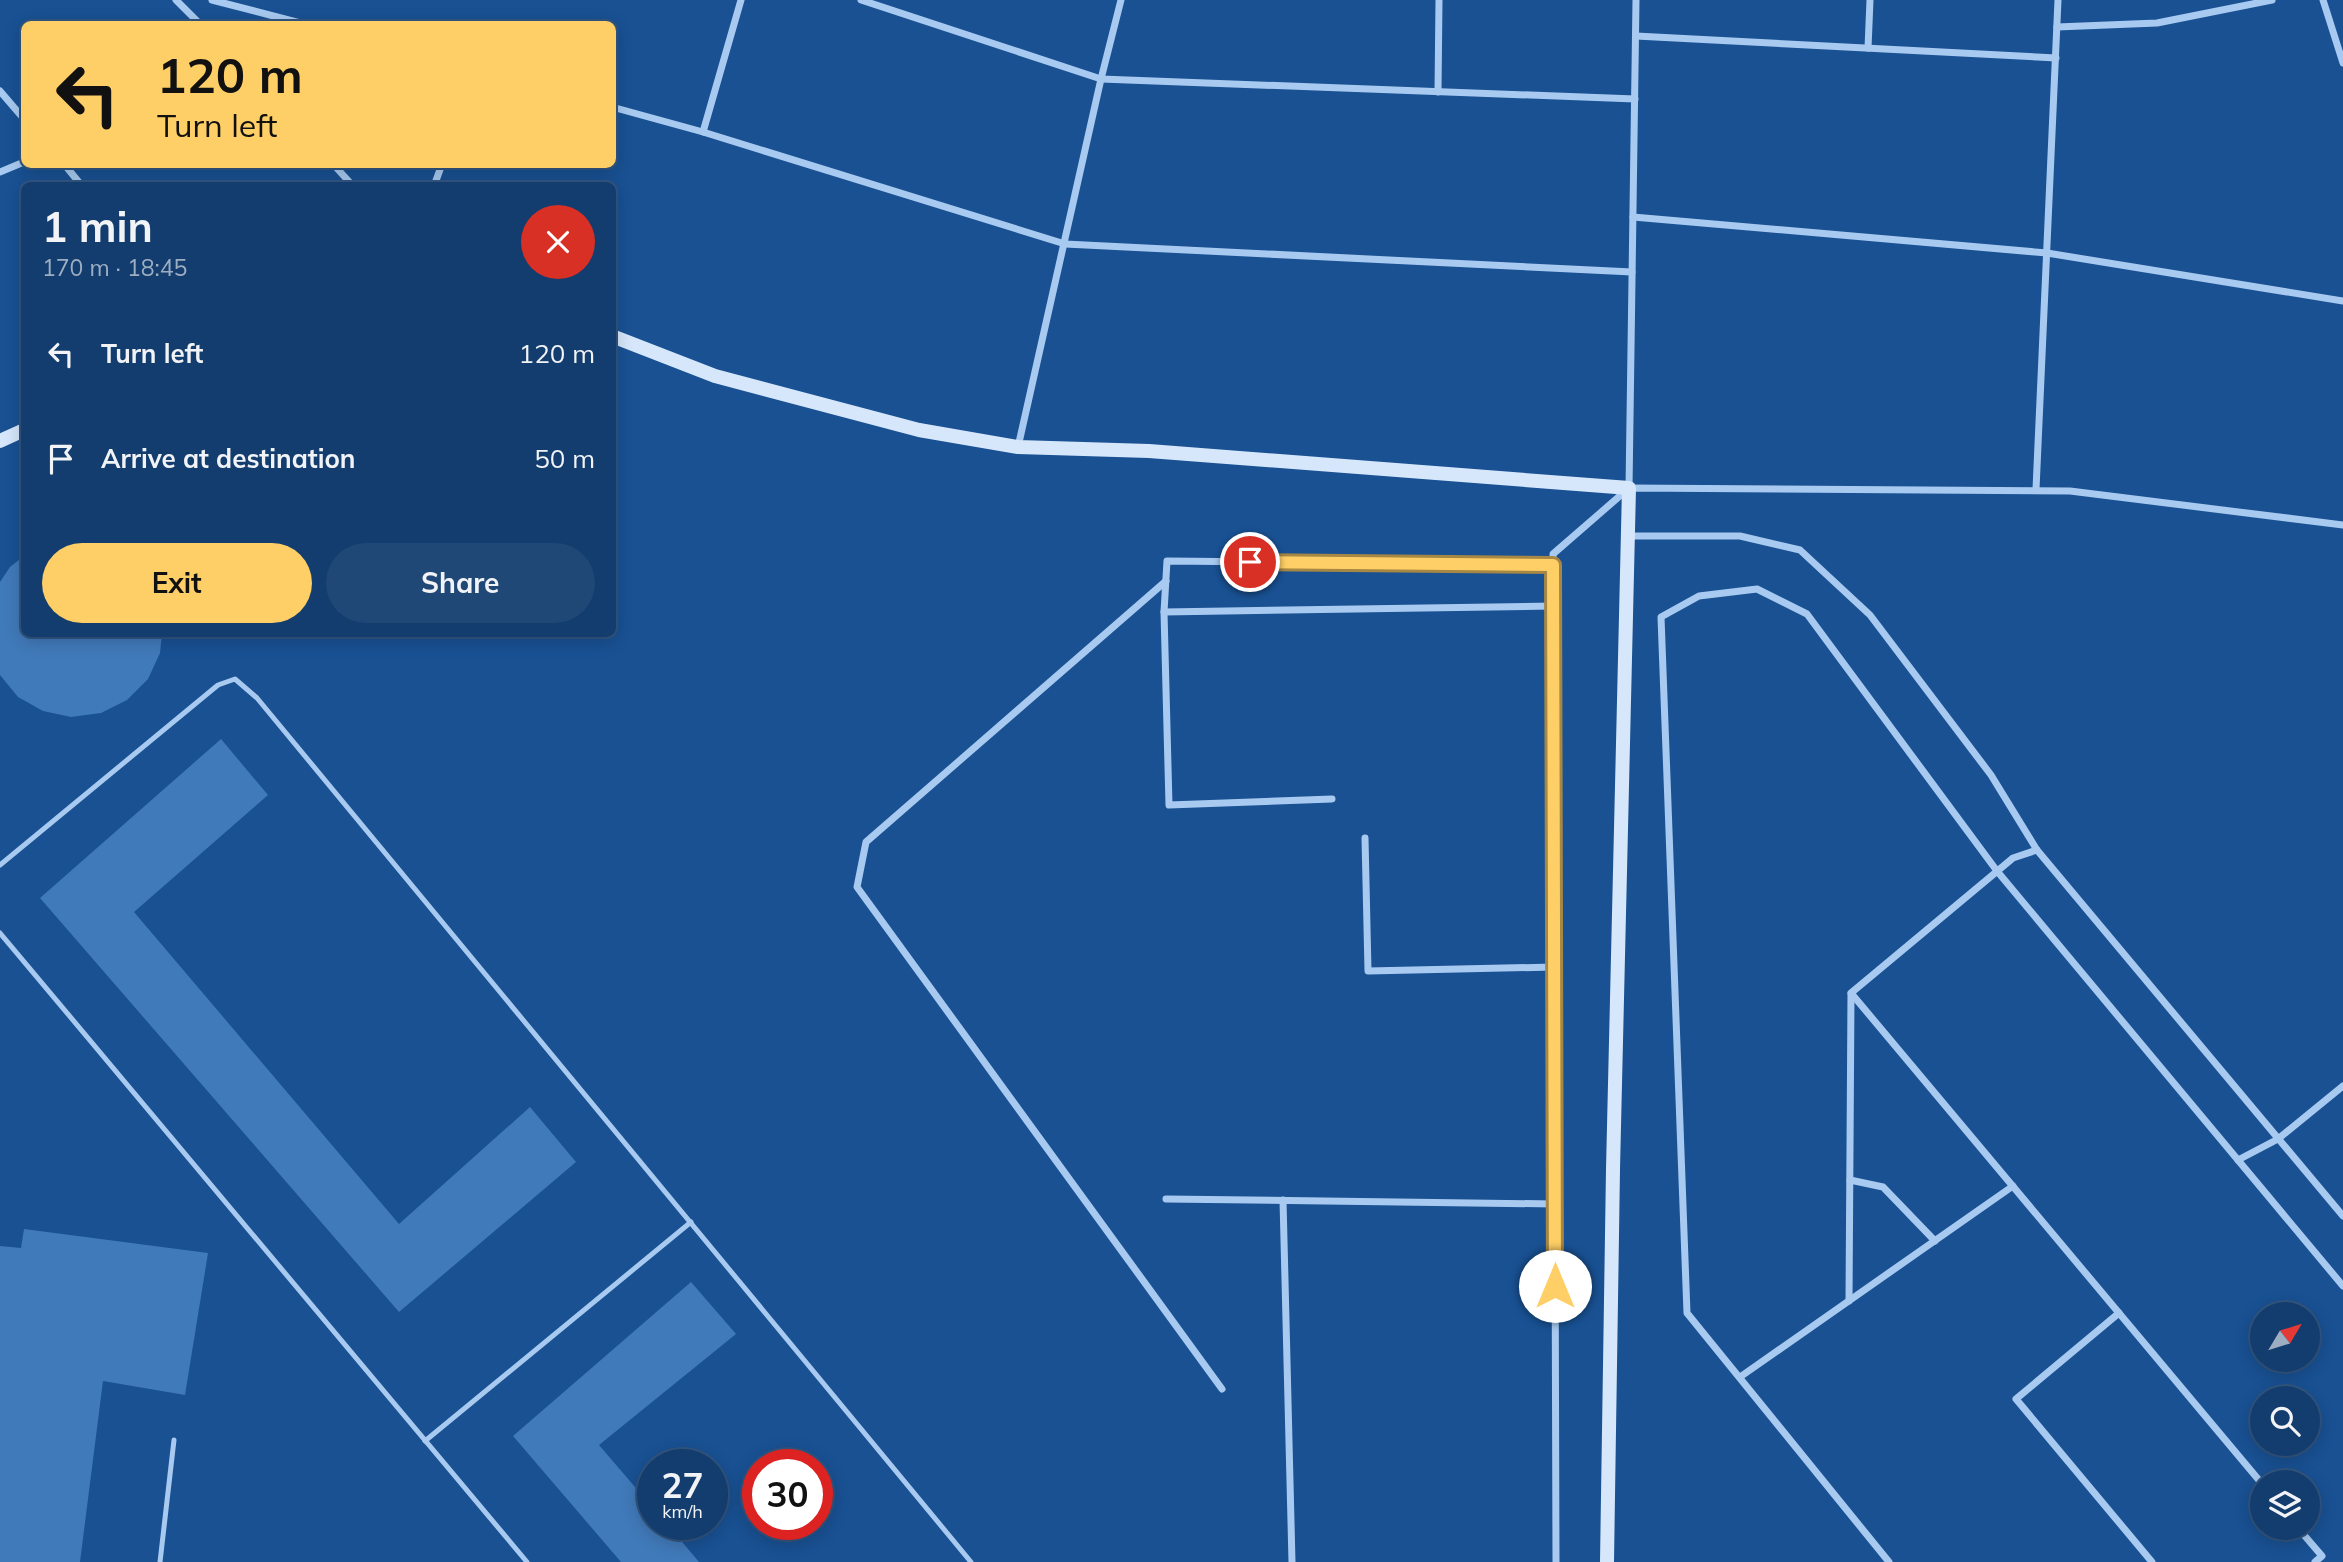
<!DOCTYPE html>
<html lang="en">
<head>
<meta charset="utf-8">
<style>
	body { margin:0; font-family:Mulish,sans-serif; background:#204876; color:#f1f3f6; height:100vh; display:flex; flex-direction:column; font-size:26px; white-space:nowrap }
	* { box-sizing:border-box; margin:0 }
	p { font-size:23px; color:#9daec2 }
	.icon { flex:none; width:38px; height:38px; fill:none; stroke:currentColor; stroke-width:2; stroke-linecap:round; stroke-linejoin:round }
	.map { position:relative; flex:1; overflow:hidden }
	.details { position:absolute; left:21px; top:182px; width:595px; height:455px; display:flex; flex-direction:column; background:#133d6e; border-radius:10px; box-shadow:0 4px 18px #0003,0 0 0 2px #325681 }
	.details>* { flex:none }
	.hud { position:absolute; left:21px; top:21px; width:595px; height:147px; border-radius:10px; box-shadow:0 4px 18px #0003,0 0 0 2px #325681; background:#ffcf67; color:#111; overflow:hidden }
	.needle { width:46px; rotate:52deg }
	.tools { position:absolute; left:2250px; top:1302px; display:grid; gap:14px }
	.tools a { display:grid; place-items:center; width:70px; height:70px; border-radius:50%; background:#133d6e; box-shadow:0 4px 18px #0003,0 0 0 2px #325681; font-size:35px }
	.speed { position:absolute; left:637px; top:1449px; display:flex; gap:14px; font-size:35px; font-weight:700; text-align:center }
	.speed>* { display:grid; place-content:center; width:91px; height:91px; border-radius:50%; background:#133d6e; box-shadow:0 4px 18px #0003,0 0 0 2px #325681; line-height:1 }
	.speed small { font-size:18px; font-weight:400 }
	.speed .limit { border:10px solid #d22; background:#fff; color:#111 }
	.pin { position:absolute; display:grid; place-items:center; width:60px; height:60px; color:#fff; margin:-30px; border:4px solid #fff; border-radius:50%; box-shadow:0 2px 7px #0007 }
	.me { position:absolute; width:77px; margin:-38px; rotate:0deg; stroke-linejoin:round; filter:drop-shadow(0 0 5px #0008) }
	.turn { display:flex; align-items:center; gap:24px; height:147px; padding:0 21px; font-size:32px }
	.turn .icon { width:91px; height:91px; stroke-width:2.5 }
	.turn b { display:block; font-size:49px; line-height:60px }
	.round { display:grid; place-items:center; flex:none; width:74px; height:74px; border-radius:37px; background:#204876 }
	.overview { display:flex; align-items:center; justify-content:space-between; height:119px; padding:0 21px }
	h1 { font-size:42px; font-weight:700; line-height:52px }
	.button { display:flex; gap:14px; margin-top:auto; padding:14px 21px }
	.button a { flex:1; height:80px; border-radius:42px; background:#ffcf67; color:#111; font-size:28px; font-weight:700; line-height:80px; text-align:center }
	.button a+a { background:#204876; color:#f1f3f6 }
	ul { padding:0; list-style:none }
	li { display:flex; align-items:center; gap:21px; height:105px; padding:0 21px }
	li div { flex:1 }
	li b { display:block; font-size:26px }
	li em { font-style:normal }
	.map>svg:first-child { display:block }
	.building { fill:#417aba }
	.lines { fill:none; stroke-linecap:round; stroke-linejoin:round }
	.lane { stroke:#a8caf0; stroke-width:5 }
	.street { stroke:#a8caf0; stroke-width:7 }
	.secondary { stroke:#d6e7fb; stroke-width:14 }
	.route-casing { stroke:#a68743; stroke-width:18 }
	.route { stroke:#ffcf67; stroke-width:12 }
</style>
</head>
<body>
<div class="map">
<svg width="2343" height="1562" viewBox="0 0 2343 1562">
	<rect width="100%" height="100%" fill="#195193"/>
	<g class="building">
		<polygon points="24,556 24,634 162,634 160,653 148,679 127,700 101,713 71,717 43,711 18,697 0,675 0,582 10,567"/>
		<polygon points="221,739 268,795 134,912 399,1224 530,1107 576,1162 399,1312 40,898"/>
		<polygon points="24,1229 208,1253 185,1395 103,1381 80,1562 0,1562 0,1246 21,1248"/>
		<polygon points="691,1282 736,1334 599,1445 653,1508 653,1524 667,1524 699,1562 621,1562 513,1436"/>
	</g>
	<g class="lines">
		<g class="lane">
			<polyline points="0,865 218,685 235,679 257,698 971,1562"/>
			<polyline points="0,933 527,1562"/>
			<polyline points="425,1441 691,1222"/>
			<polyline points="160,1562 174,1440"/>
		</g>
		<g class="street">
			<polyline points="176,0 200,24"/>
			<polyline points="212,0 304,24"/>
			<polyline points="861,0 1101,79 1635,99"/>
			<polyline points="2323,0 2343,63"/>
			<polyline points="2057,27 2157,23 2272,0"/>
			<polyline points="1636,36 2056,58"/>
			<polyline points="1868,48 1870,0"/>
			<polyline points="0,91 24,119"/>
			<polyline points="1438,92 1439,0"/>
			<polyline points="612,107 703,132 1065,244 1632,272"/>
			<polyline points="703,132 741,0"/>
			<polyline points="64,164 82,186"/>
			<polyline points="333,164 353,186"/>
			<polyline points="0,172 24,162"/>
			<polyline points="434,186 442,164"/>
			<polyline points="1633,217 2047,253 2343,301"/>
			<polyline points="1018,447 1101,79 1121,0"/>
			<polyline points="1629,488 1636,0"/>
			<polyline points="2036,489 2058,0"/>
			<polyline points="1628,536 1740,536 1800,550 1870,615 1991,775 2037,850 2343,1216"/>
			<polyline points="1166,581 866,842 857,887 1222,1389"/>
			<polyline points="1164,612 1553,606"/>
			<polyline points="1332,799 1169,805 1164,612 1167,561 1553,565"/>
			<polyline points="1365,838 1368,971 1554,967"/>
			<polyline points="2037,850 2013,858 1851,993 2263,1485"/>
			<polyline points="2238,1160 2278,1139 2343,1086"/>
			<polyline points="1850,1180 1883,1187 1935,1241"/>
			<polyline points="1166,1199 1555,1204"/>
			<polyline points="1283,1200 1292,1562"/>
			<polyline points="1849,1301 1851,994"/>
			<polyline points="2119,1313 2016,1399 2152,1562"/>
			<polyline points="1740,1377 2013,1186"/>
			<polyline points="2298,1528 2322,1556 2315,1562"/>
			<polyline points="1556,1562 1553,554 1629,488 2070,491 2343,525"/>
			<polyline points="1889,1562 1687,1313 1661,617 1699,596 1757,589 1807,614 1997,871 2343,1286"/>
		</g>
		<g class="secondary">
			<polyline points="612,336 715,376 919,430 1018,447 1149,451 1629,488 1613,1169 1607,1562"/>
			<polyline points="0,441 24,430"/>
		</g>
	</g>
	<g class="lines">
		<g class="route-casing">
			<polyline id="route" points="1250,562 1553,565 1555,1286"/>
		</g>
		<use href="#route" class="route"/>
	</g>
</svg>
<div class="tools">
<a><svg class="needle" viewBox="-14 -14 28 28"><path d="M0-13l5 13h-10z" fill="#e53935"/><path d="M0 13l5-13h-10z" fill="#9daec2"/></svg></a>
<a><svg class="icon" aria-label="search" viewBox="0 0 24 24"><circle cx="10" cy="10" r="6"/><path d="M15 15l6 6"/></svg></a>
<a><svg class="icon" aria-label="layers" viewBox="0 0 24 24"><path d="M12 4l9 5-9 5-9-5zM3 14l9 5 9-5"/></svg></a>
</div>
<div class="speed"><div>27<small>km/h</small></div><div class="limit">30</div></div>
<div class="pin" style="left:1250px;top:562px;background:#d93025"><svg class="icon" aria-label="arrive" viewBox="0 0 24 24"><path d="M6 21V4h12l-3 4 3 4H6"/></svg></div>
<svg class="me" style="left:1555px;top:1286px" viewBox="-20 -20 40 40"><circle r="19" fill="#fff"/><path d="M0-13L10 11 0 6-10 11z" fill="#ffcf67"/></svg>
<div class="hud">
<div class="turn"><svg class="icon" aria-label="left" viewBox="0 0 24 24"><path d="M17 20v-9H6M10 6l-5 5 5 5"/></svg><div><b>120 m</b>Turn left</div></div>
</div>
<section class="details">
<div class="overview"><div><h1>1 min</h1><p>170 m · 18:45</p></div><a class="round" style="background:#d93025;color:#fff"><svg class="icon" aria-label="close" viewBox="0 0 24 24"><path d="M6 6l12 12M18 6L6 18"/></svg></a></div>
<ul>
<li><svg class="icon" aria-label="left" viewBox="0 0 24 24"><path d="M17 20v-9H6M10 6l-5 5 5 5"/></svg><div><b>Turn left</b></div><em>120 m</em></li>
<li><svg class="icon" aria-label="arrive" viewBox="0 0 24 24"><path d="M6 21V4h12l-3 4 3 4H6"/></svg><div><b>Arrive at destination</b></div><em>50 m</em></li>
</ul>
<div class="button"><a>Exit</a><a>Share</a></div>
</section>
</div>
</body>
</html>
